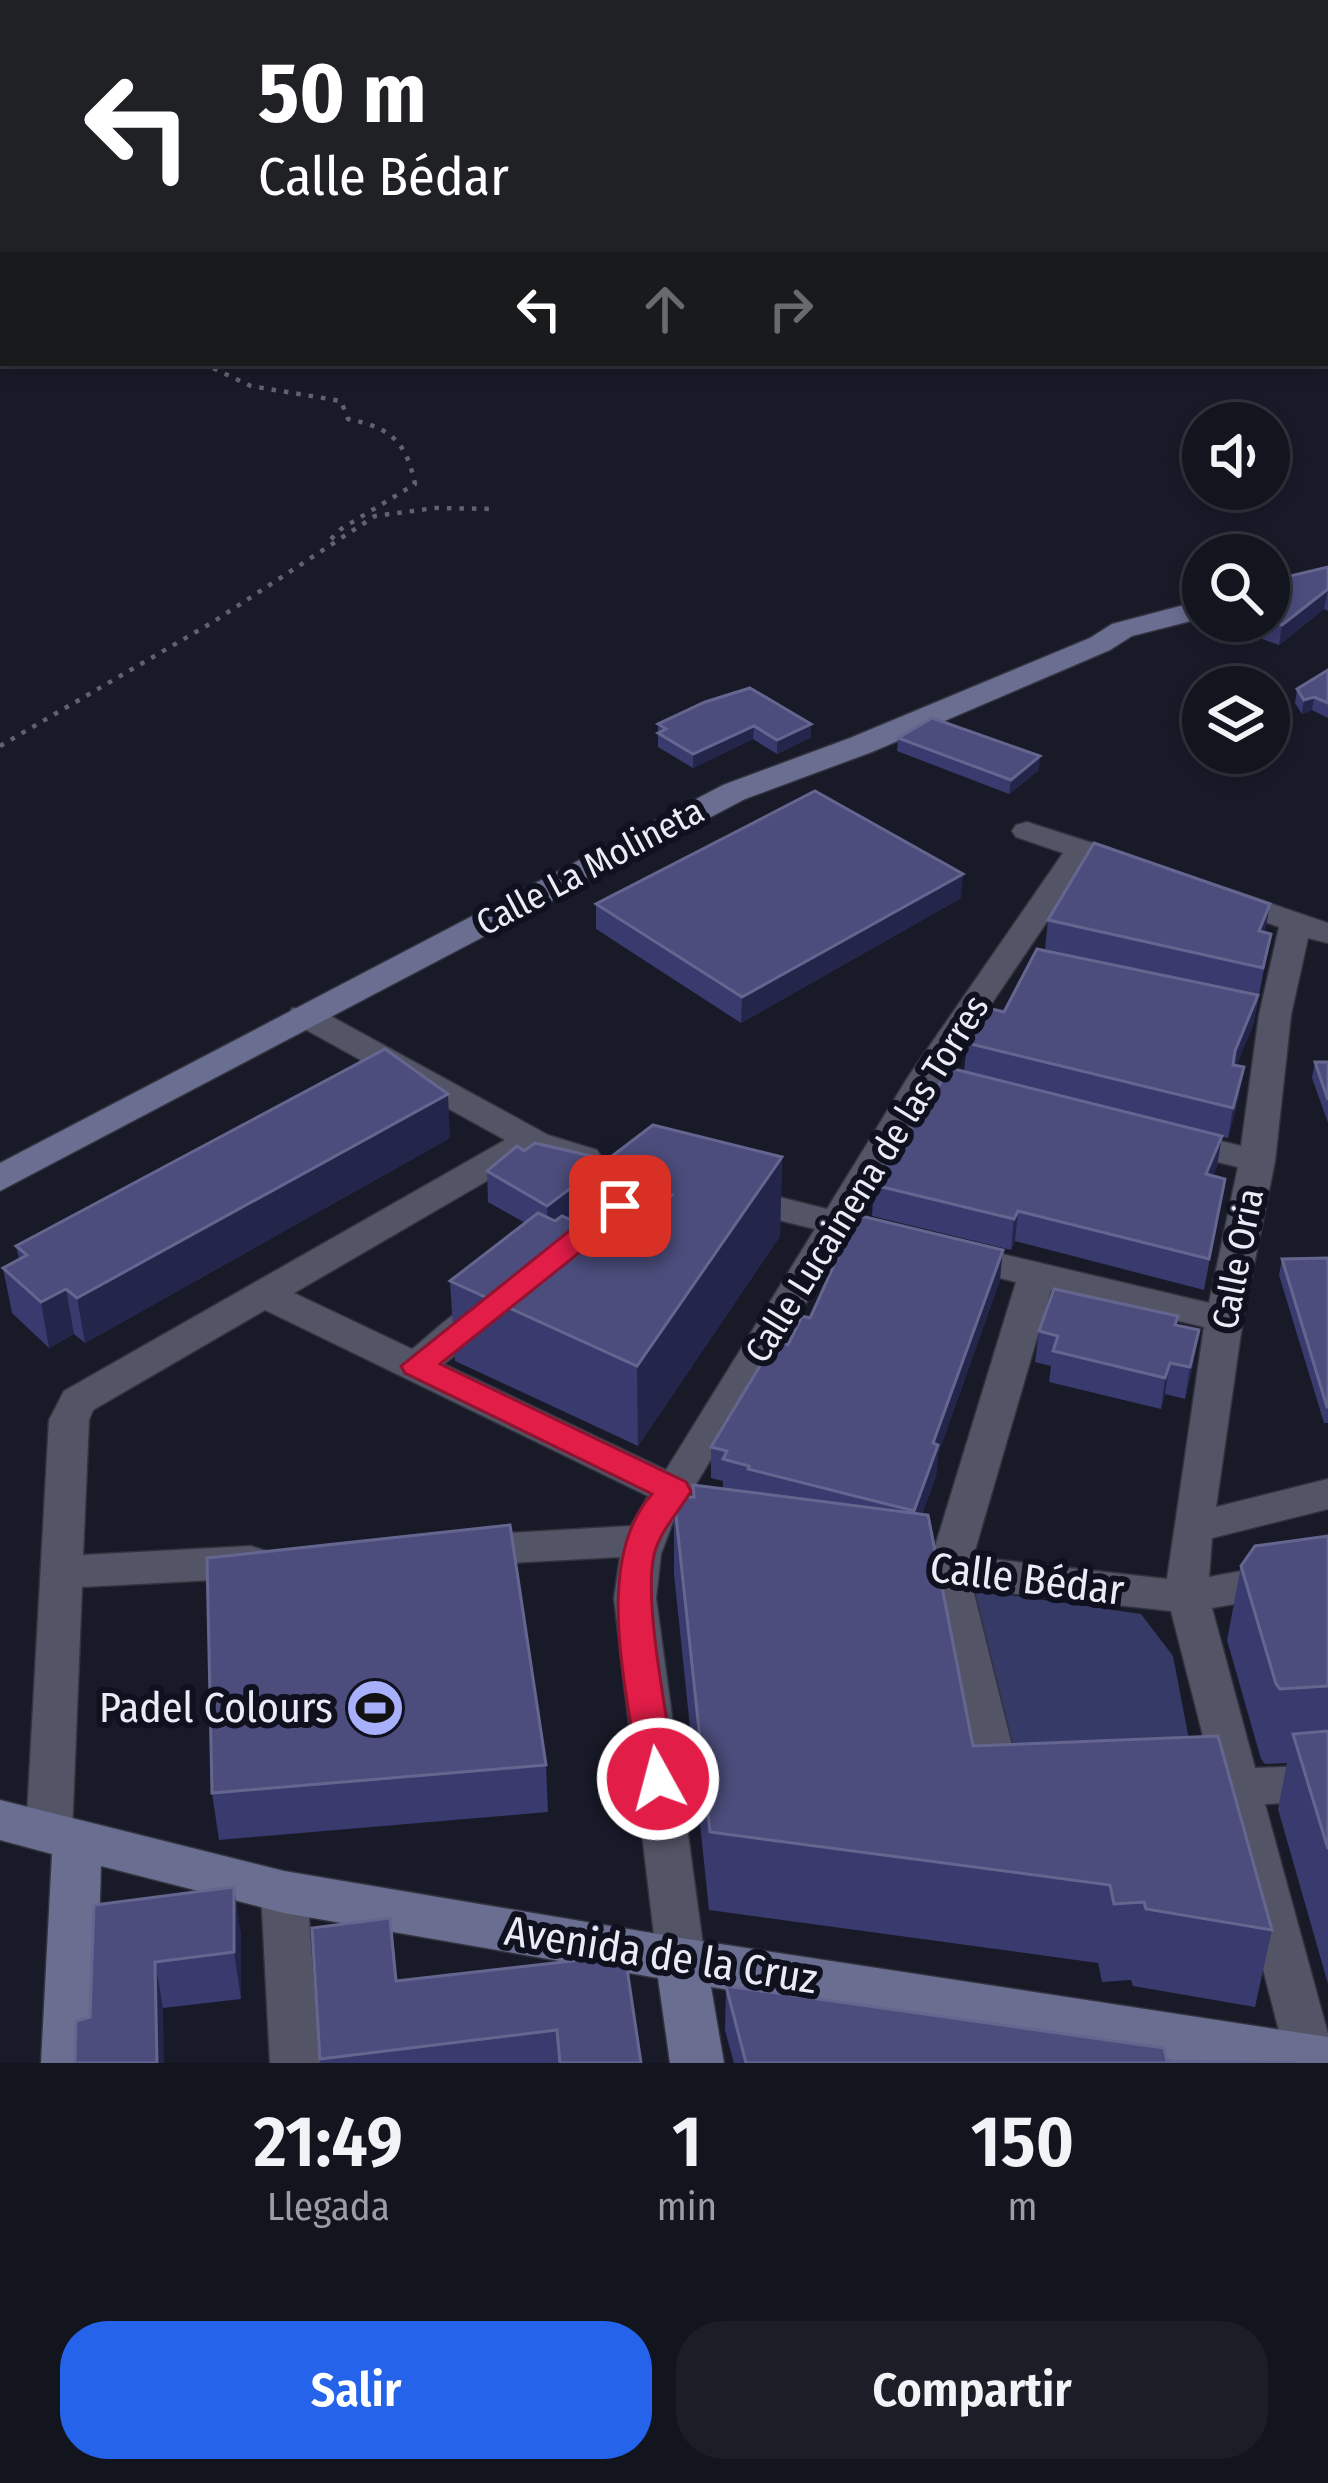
<!DOCTYPE html>
<html lang="es">
<head>
<meta charset="utf-8">
<style>
	body { margin:0; font-family:"Fira Sans Condensed",sans-serif; background:#1b1d27; color:#f1f3f6; height:100vh; display:flex; flex-direction:column; font-size:45px; white-space:nowrap }
	* { box-sizing:border-box; margin:0 }
	p { font-size:39px; color:#9c9ea4 }
	.icon { flex:none; width:66px; height:66px; fill:none; stroke:currentColor; stroke-width:2; stroke-linecap:round; stroke-linejoin:round }
	.map { position:relative; height:2063px; overflow:hidden }
	.sheet { display:flex; flex-direction:column; background:#12141e; flex:1 }
	.sheet>* { flex:none }
	.banner { position:absolute; left:0px; top:0px; width:1329px; height:366px; box-shadow:0 6px 18px #0003,0 0 0 3px #31333c; background:#202124; color:#fff; overflow:hidden }
	.buttons { position:absolute; left:1182px; top:402px; display:grid; gap:24px }
	.buttons a { display:grid; place-items:center; width:108px; height:108px; border-radius:50%; background:#12141e; box-shadow:0 6px 18px #0003,0 0 0 3px #31333c; font-size:60px }
	.pin { position:absolute; display:grid; place-items:center; width:102px; height:102px; color:#fff; margin:-51px; border-radius:24px; box-shadow:0 6px 18px #0006 }
	.me { position:absolute; width:132px; margin:-66px; rotate:353deg; stroke-linejoin:round; filter:drop-shadow(0 0 9px #0008) }
	.turn { display:flex; align-items:center; gap:42px; height:252px; padding:0 60px; font-size:54px }
	.turn .icon { width:156px; height:156px; stroke-width:2.5 }
	.turn b { display:block; font-size:84px; line-height:102px }
	.lanes { display:flex; align-items:center; height:114px; padding:0 60px; background:#0003; justify-content:center; gap:60px; direction:ltr }
	.lanes .off { opacity:.35 }
	.eta { display:flex; justify-content:space-evenly; align-items:center; height:204px; text-align:center }
	.eta b { font-size:72px; font-weight:600; line-height:84px }
	.cta { display:flex; gap:24px; margin-top:auto; padding:24px 60px }
	.cta a { flex:1; height:138px; border-radius:48px; background:#2563eb; color:#fff; font-size:48px; font-weight:600; line-height:138px; text-align:center }
	.cta a+a { background:#1b1d27; color:#f1f3f6 }
	.map>svg:first-child { display:block }
	.green { fill:#363a66 }
	.lines { fill:none; stroke-linecap:round; stroke-linejoin:round }
	.canal { fill:#07002d; fill-rule:evenodd }
	.street-casing { stroke:#33333f; stroke-width:3 }
	.secondary-casing { stroke:#33333f; stroke-width:3 }
	.path-far1 { stroke:#60626f; stroke-width:3; stroke-dasharray:3 6; stroke-linecap:butt }
	.path { stroke:#60626f; stroke-width:4.5; stroke-dasharray:4.5 8; stroke-linecap:butt }
	.street { fill:#535566; fill-rule:evenodd }
	.secondary { fill:#6a6e91; fill-rule:evenodd }
	.wall { fill:#393a6d; fill-rule:evenodd }
	.shaded-wall { fill:#24254b }
	.building { fill:#4c4d7c; stroke:#65668f; stroke-width:3 }
	.route { fill:#e11d48; stroke:#92132f; stroke-width:3 }
	.labels { text-anchor:middle; dominant-baseline:central; stroke-width:12; stroke-linejoin:round; paint-order:stroke }
	.street-label { font-size:36px; fill:#eaebf6; stroke:#0f111f }
	.near-street-label { font-size:42px; fill:#eaebf6; stroke:#0f111f }
	.near-poi-label { font-size:42px; fill:#eaebf6; stroke:#0f111f; text-anchor:end }
</style>
</head>
<body>
<div class="map">
<svg width="1328" height="2063" viewBox="0 0 1328 2063">
	<rect width="100%" height="100%" fill="#181a28"/>
	<polygon class="green" points="967,1589 1141,1614 1173,1656 1196,1776 1004,1802"/>
	<g class="lines">
		<g class="canal">
			<polygon points="0,22 3,23 3,36 0,35"/>
			<polygon points="3,89 3,119 1,120 0,90"/>
		</g>
		<g class="street-casing">
			<g id="street">
				<path d="M1027,822L1111,849L1115,855L1100,864L1088,861L942,1077L859,1216L871,1220L876,1228L871,1236L846,1237L673,1522L661,1554L656,1598L705,1960L698,1974L681,1980L664,1974L657,1960L614,1598L620,1557L471,1565L456,1561L450,1550L456,1539L471,1535L631,1526L648,1496L265,1310L93,1410L89,1420L83,1555L251,1546L266,1551L272,1562L266,1573L251,1578L82,1587L72,1833L65,1846L49,1852L33,1846L26,1833L49,1420L64,1391L505,1140L292,1022L288,1015L292,1008H316L548,1135L597,1150L602,1158L597,1166L585,1169L533,1154L294,1293L412,1349C436,1331 467,1293 499,1302L505,1311L499,1320L444,1364L666,1470L815,1229L726,1207L721,1199L726,1191L739,1187L827,1209L908,1077L1063,853L1016,837L1012,831L1016,825Z"/>
				<path d="M1228,889L1328,923V943L1308,938L1291,1015L1275,1161L1243,1319L1216,1507L1328,1479V1509L1212,1538L1209,1577L1328,1555V1587L1212,1608L1255,1768L1328,1765V1801L1265,1804L1328,2034V2063H1288L1286,2058L1221,1806L1201,1801L1195,1788L1201,1775L1212,1771L1171,1611L973,1589L1023,1790L1017,1803L1001,1808L985,1803L979,1790L930,1584L913,1579L907,1568L913,1557L933,1553L1016,1282L947,1265L942,1256L947,1247L960,1244L1209,1303L1238,1167L1164,1149L1159,1141L1164,1133L1176,1130L1241,1146L1259,1015L1279,927L1217,905L1213,898ZM1051,1290L1204,1327L1167,1579L973,1557Z"/>
				<polygon points="641,1178 654,1181 659,1189 654,1197 567,1266 541,1266 536,1257 541,1248 628,1181"/>
				<polygon points="284,1872 300,1878 307,1892 320,2063 270,2063 261,1892 268,1878"/>
			</g>
		</g>
		<g class="secondary-casing">
			<g id="secondary">
				<polygon points="1203,600 1203,618 1132,636 1110,650 872,752 745,799 0,1191 0,1163 723,785 850,738 1090,638 1112,624"/>
				<polygon points="0,1800 284,1871 681,1938 1328,2037 1328,2063 1190,2063 711,1987 724,2063 670,2063 658,1978 284,1913 101,1866 95,2063 41,2063 52,1854 0,1840"/>
			</g>
		</g>
		<g class="path-far1">
			<polyline points="1083,0 1090,3"/>
			<polyline points="1108,0 1115,3"/>
			<polyline points="1144,0 1151,3"/>
		</g>
		<g class="path">
			<path d="M202,363L251,386L341,401L348,419C391,428 406,441 415,484L341,529L326,544"/>
			<polyline points="0,746 213,622 375,516 435,508 495,509"/>
		</g>
		<use href="#street" class="street"/>
		<use href="#secondary" class="secondary"/>
	</g>
	<g class="wall">
		<polygon points="1328,567 1328,611 1324,609 1279,645 1220,624 1220,621 1269,621"/>
		<polygon points="1328,670 1328,718 1312,710 1302,714 1295,703 1297,689"/>
		<polygon points="705,702 811,737 777,754 753,739 693,768 658,747 658,724"/>
		<polygon points="898,738 1039,770 1009,794 897,751"/>
		<polygon points="961,898 741,1023 596,929 596,904"/>
		<polygon points="1048,920 1271,934 1253,1025 1236,1066 1239,1097 1228,1138 1222,1137 1217,1166 1213,1176 1225,1179 1204,1290 1015,1241 1011,1250 872,1216 874,1185 964,1072 967,1043 1172,977 1045,949"/>
		<polygon points="1315,1062 1328,1062 1328,1123 1312,1078"/>
		<polygon points="450,1138 85,1343 74,1334 49,1348 12,1313 3,1268 19,1259 16,1246"/>
		<path d="M524,1151L608,1160L782,1157L780,1236L638,1446L455,1361L450,1281L525,1223L488,1202L487,1171ZM608,1191L609,1237L570,1220Z"/>
		<polygon points="1328,1258 1328,1423 1324,1423 1279,1275 1282,1259"/>
		<polygon points="1000,1280 938,1454 936,1476 922,1514 973,1746 1272,1930 1255,2007 1133,1986 1131,1980 1102,1982 1098,1963 709,1910 674,1574 674,1497 693,1497 693,1485 723,1489 723,1481 711,1478 711,1447 810,1318"/>
		<polygon points="1177,1325 1194,1361 1185,1399 1165,1394 1161,1409 1049,1382 1051,1366 1035,1362 1039,1331"/>
		<polygon points="1328,1536 1328,1984 1278,1809 1287,1763 1265,1764 1261,1759 1227,1640 1241,1566"/>
		<polygon points="546,1765 548,1812 219,1840 212,1793"/>
		<polygon points="94,1905 241,1934 241,1999 163,2008"/>
		<polygon points="312,1928 396,1981 625,1955 641,2063 320,2063"/>
		<polygon points="726,1986 1167,2061 1297,2062 734,2063 725,2030"/>
	</g>
	<g class="shaded-wall">
		<polygon points="1328,589 1324,609 1279,645 1282,625"/>
		<polygon points="1314,697 1312,710 1302,714 1304,700"/>
		<polygon points="811,724 811,737 777,754 777,740"/>
		<polygon points="754,726 753,739 693,768 693,754"/>
		<polygon points="1040,756 1039,770 1009,794 1011,780"/>
		<polygon points="963,874 961,898 741,1023 742,997"/>
		<polygon points="1270,904 1265,932 1259,931"/>
		<polygon points="1258,995 1253,1025 1230,1081 1235,1051"/>
		<polygon points="1244,1067 1239,1097 1228,1138 1233,1108"/>
		<polygon points="448,1094 450,1138 85,1343 77,1298"/>
		<polygon points="1222,1136 1217,1166 1202,1204 1206,1174"/>
		<polygon points="782,1157 780,1236 638,1446 637,1366"/>
		<polygon points="607,1161 608,1191 548,1237 547,1206"/>
		<polygon points="1018,1211 1015,1241 1011,1250 1014,1219"/>
		<polygon points="1003,1250 1000,1280 938,1454 936,1476 912,1543 914,1511 933,1443"/>
		<polygon points="66,1289 74,1334 49,1348 41,1302"/>
		<polygon points="1199,1330 1194,1361 1185,1399 1190,1367"/>
		<polygon points="1170,1363 1165,1394 1161,1409 1165,1378"/>
		<polygon points="234,1887 241,1934 241,1999 234,1952"/>
		<polygon points="155,1962 163,2008 164,2063 157,2063"/>
	</g>
	<g class="building">
		<polygon points="1328,567 1328,589 1282,625 1269,620 1269,581"/>
		<polygon points="1328,670 1328,703 1314,697 1304,700 1297,689"/>
		<polygon points="750,688 811,724 777,740 754,726 693,754 658,733 666,729 658,724 705,702"/>
		<polygon points="932,718 1040,756 1011,780 898,738"/>
		<polygon points="815,791 963,874 742,997 596,904"/>
		<polygon points="1094,843 1270,904 1259,931 1271,934 1263,968 1048,920"/>
		<polygon points="1037,949 1258,995 1235,1051 1233,1065 1244,1067 1233,1108 967,1043 988,1008 1004,1012"/>
		<polygon points="385,1049 448,1094 77,1298 66,1289 41,1302 3,1268 27,1255 16,1246"/>
		<polygon points="1315,1062 1328,1062 1328,1100"/>
		<polygon points="950,1068 1222,1136 1206,1174 1225,1179 1209,1259 1018,1211 1014,1219 874,1185"/>
		<polygon points="653,1125 782,1157 637,1366 450,1281 538,1213 555,1221 562,1216 622,1243 672,1195 634,1178 638,1174 607,1160"/>
		<polygon points="535,1143 608,1160 547,1206 487,1171 517,1146 524,1151"/>
		<polygon points="857,1215 1003,1250 933,1443 938,1445 914,1511 748,1469 749,1466 723,1459 727,1451 711,1447 775,1341 788,1345 802,1316 810,1318"/>
		<polygon points="1328,1258 1328,1407 1327,1407 1282,1259"/>
		<polygon points="1054,1289 1178,1316 1175,1325 1199,1330 1190,1367 1170,1363 1165,1378 1053,1351 1058,1336 1039,1331"/>
		<polygon points="693,1485 928,1515 973,1746 1218,1736 1272,1930 1146,1909 1144,1902 1114,1904 1110,1885 710,1832 674,1497 694,1497"/>
		<polygon points="510,1525 546,1765 212,1793 207,1558"/>
		<polygon points="1328,1536 1328,1686 1280,1689 1276,1684 1241,1566 1255,1546"/>
		<polygon points="1328,1731 1328,1849 1293,1734"/>
		<polygon points="234,1887 234,1952 155,1962 157,2063 75,2063 76,2021 90,2017 94,1905"/>
		<polygon points="390,1918 396,1981 625,1955 641,2063 560,2063 557,2030 320,2059 312,1928"/>
		<polygon points="726,1986 1164,2048 1167,2061 1297,2063 746,2063"/>
	</g>
	<path class="route" d="M620,1196L630,1199L635,1206L630,1212L440,1364L686,1482L691,1491C679,1512 660,1530 654,1555C643,1604 669,1725 676,1779L671,1790L658,1794L645,1790L639,1779C629,1695 591,1563 652,1494L405,1373L401,1366L609,1199Z"/>
	<defs>
		<g id="stadium-disc" transform="scale(3)"><circle r="9.5" fill="#a8b0fc" stroke="#0f111f"/><path d="M0-5a6.5 5 0 1 0 0 10a6.5 5 0 1 0 0-10ZM-3.5-1.8h7v3.6h-7Z" fill="#111"/></g>
	</defs>
	<g fill-rule="evenodd">
		<use href="#stadium-disc" x="375" y="1708"/>
	</g>
	<g class="labels">
		<g class="street-label">
			<text transform="translate(590 867) rotate(-28)">Calle La Molineta</text>
			<text transform="translate(867 1179) rotate(-58)">Calle Lucainena de las Torres</text>
			<text transform="translate(1238 1259) rotate(-79)">Calle Oria</text>
		</g>
		<g class="near-street-label">
			<text transform="translate(1027 1579) rotate(7)">Calle Bédar</text>
			<text transform="translate(661 1955) rotate(9)">Avenida de la Cruz</text>
		</g>
		<g class="near-poi-label">
			<text x="333" y="1708">Padel Colours</text>
		</g>
	</g>
</svg>
<div class="buttons">
<a><svg class="icon" aria-label="sound" viewBox="0 0 24 24"><path d="M4 9h4l5-4v14l-5-4H4zM17 9q2 3 0 6"/></svg></a>
<a><svg class="icon" aria-label="search" viewBox="0 0 24 24"><circle cx="10" cy="10" r="6"/><path d="M15 15l6 6"/></svg></a>
<a><svg class="icon" aria-label="layers" viewBox="0 0 24 24"><path d="M12 4l9 5-9 5-9-5zM3 14l9 5 9-5"/></svg></a>
</div>
<div class="pin" style="left:620px;top:1206px;background:#d93025"><svg class="icon" aria-label="arrive" viewBox="0 0 24 24"><path d="M6 21V4h12l-3 4 3 4H6"/></svg></div>
<svg class="me" style="left:658px;top:1779px" viewBox="-20 -20 40 40"><circle r="17" fill="#e11d48" stroke="#fff" stroke-width="3"/><path d="M0-11L8 9 0 5-8 9z" fill="#fff"/></svg>
<div class="banner">
<div class="turn"><svg class="icon" aria-label="left" viewBox="0 0 24 24"><path d="M17 20v-9H6M10 6l-5 5 5 5"/></svg><div><b>50 m</b>Calle Bédar</div></div>
<div class="lanes"><svg class="icon" aria-label="left" viewBox="0 0 24 24"><path d="M17 20v-9H6M10 6l-5 5 5 5"/></svg><svg class="icon off" aria-label="ahead" viewBox="0 0 24 24"><path d="M12 20V5M6 11l6-6 6 6"/></svg><svg class="icon off" aria-label="right" viewBox="0 0 24 24"><path d="M7 20v-9h11M14 6l5 5-5 5"/></svg></div>
</div>
</div>
<section class="sheet">
<div class="eta">
<div><b>21:49</b><p>Llegada</p></div>
<div><b>1</b><p>min</p></div>
<div><b>150</b><p>m</p></div>
</div>
<div class="cta"><a>Salir</a><a>Compartir</a></div>
</section>
</body>
</html>
